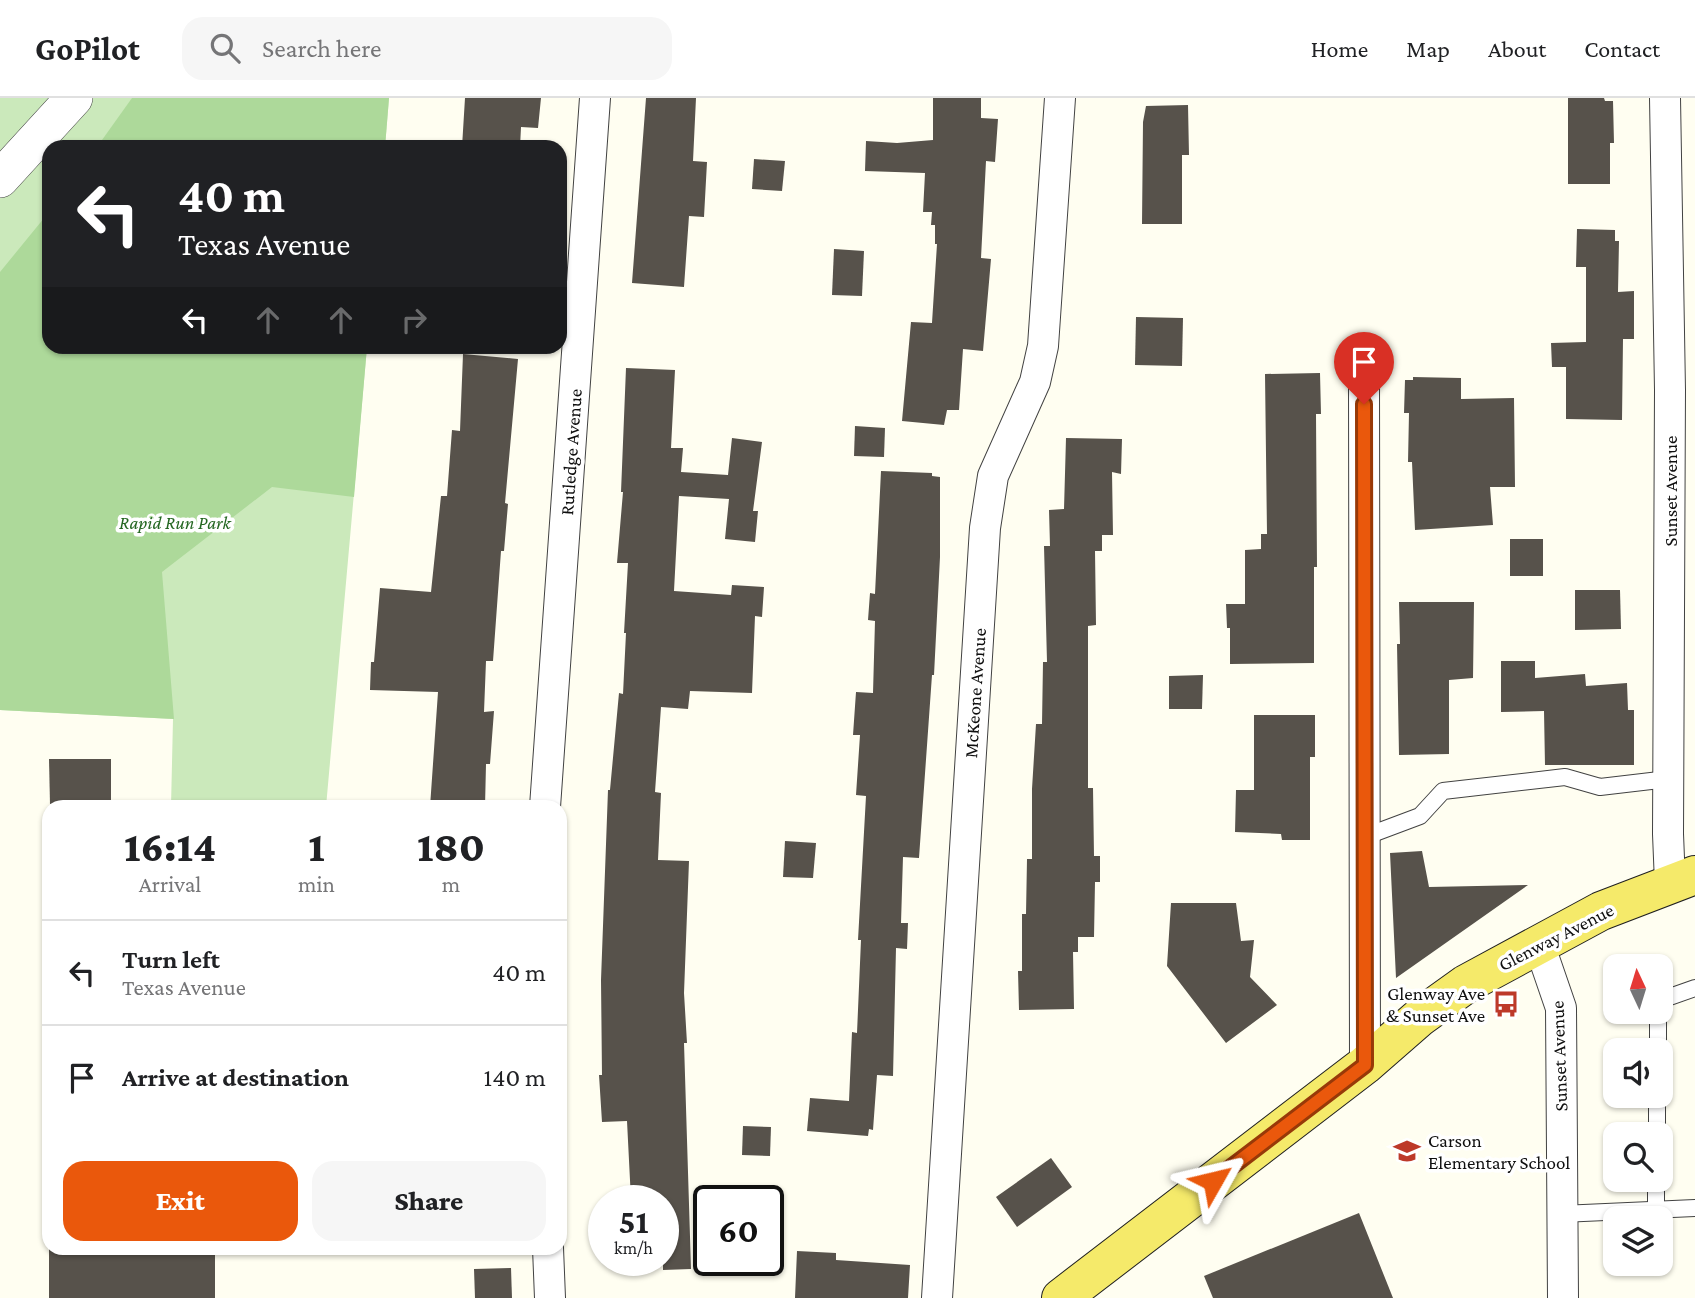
<!DOCTYPE html>
<html lang="en">
<head>
<meta charset="utf-8">
<style>
	body { margin:0; font-family:"Crimson Pro",serif; background:#f6f6f6; color:#202124; height:100vh; display:flex; flex-direction:column; font-size:26px; white-space:nowrap }
	* { box-sizing:border-box; margin:0 }
	p { font-size:23px; color:#757577 }
	.icon { flex:none; width:38px; height:38px; fill:none; stroke:currentColor; stroke-width:2; stroke-linecap:round; stroke-linejoin:round }
	.map { position:relative; flex:1; overflow:hidden }
	.sheet { position:absolute; left:42px; top:702px; width:525px; height:455px; display:flex; flex-direction:column; background:#fff; border-radius:21px; box-shadow:0 2px 5px #0004 }
	.sheet>* { flex:none }
	.guide { position:absolute; left:42px; top:42px; width:525px; height:214px; border-radius:21px; box-shadow:0 2px 5px #0004; background:#202124; color:#fff; overflow:hidden }
	.needle { width:46px; rotate:356deg }
	.fabs { position:absolute; left:1603px; top:856px; display:grid; gap:14px }
	.fabs a { display:grid; place-items:center; width:70px; height:70px; border-radius:14px; background:#fff; box-shadow:0 2px 5px #0004; font-size:35px }
	.speed { position:absolute; left:588px; top:1087px; display:flex; gap:14px; font-size:35px; font-weight:700; text-align:center }
	.speed>* { display:grid; place-content:center; width:91px; height:91px; border-radius:50%; background:#fff; box-shadow:0 2px 5px #0004; line-height:1 }
	.speed small { font-size:18px; font-weight:400 }
	.speed .limit { border:4px solid #111; border-radius:10px; background:#fff; color:#111 }
	.pin { position:absolute; display:grid; place-items:center; width:60px; height:60px; color:#fff; margin:-72px -30px; border-radius:50% 50% 50% 0; rotate:-45deg; box-shadow:0 0 7px #0007 }
	.pin .icon { rotate:45deg }
	.me { position:absolute; width:77px; margin:-38px; rotate:53deg; stroke-linejoin:round; filter:drop-shadow(0 0 5px #0008) }
	.turn { display:flex; align-items:center; gap:24px; height:147px; padding:0 21px; font-size:32px }
	.turn .icon { width:91px; height:91px; stroke-width:2.5 }
	.turn b { display:block; font-size:49px; line-height:60px }
	.lanes { display:flex; align-items:center; height:66px; padding:0 21px; background:#0003; justify-content:center; gap:35px; direction:ltr }
	.lanes .off { opacity:.35 }
	.eta { display:flex; justify-content:space-evenly; align-items:center; height:119px; text-align:center }
	.eta b { font-size:42px; font-weight:800; line-height:49px }
	.button { display:flex; gap:14px; margin-top:auto; padding:14px 21px }
	.button a { flex:1; height:80px; border-radius:21px; background:#ea580c; color:#fff; font-size:28px; font-weight:800; line-height:80px; text-align:center }
	.button a+a { background:#f6f6f6; color:#202124 }
	ul { padding:0; list-style:none }
	li { display:flex; align-items:center; gap:21px; height:105px; padding:0 21px; border-top:2px solid #e0e0e0 }
	li div { flex:1 }
	li b { display:block; font-size:26px }
	li em { font-style:normal }
	header { display:flex; align-items:center; gap:42px; box-sizing:border-box; height:98px; padding:0 35px; background:#fff; border-bottom:2px solid #e0e0e0 }
	header strong { font-size:33px }
	nav { display:flex; gap:38px; margin-inline-start:auto; font-size:24px }
	.search { width:490px; height:63px; background:#f6f6f6; display:flex; align-items:center; gap:18px; box-sizing:border-box; padding:0 24px; border-radius:21px; color:#757577; font-size:26px }
	.map>svg:first-child { display:block }
	.green { fill:#cbe9bb }
	.forest { fill:#add99a }
	.building { fill:#57524b }
	.lines { fill:none; stroke-linecap:round; stroke-linejoin:round }
	.service-casing { stroke:#424242; stroke-width:18 }
	.minor-casing { stroke:#424242; stroke-width:32 }
	.tertiary-casing { stroke:#424242; stroke-width:38 }
	.primary-casing { stroke:#202020; stroke-width:40 }
	.service { stroke:#fff; stroke-width:16 }
	.minor { stroke:#fff; stroke-width:30 }
	.tertiary { stroke:#fff; stroke-width:37 }
	.primary { stroke:#f5ea6a; stroke-width:38 }
	.route-casing { stroke:#983908; stroke-width:18 }
	.route { stroke:#ea580c; stroke-width:12 }
	.labels { text-anchor:middle; dominant-baseline:central; stroke-width:7; stroke-linejoin:round; paint-order:stroke }
	.street-label { font-size:19px; fill:#0f0f0f; stroke:#fff }
	.park-label { font-size:19px; font-style:italic; fill:#236620; stroke:#fff }
	.poi-label { font-size:19px; fill:#0f0f0f; stroke:#fff; text-anchor:end }
</style>
</head>
<body>
<header>
<strong>GoPilot</strong>
<div class="search"><svg class="icon" aria-label="search" viewBox="0 0 24 24"><circle cx="10" cy="10" r="6"/><path d="M15 15l6 6"/></svg>Search here</div>
<nav><a>Home</a><a>Map</a><a>About</a><a>Contact</a></nav>
</header>
<div class="map">
<svg width="1695" height="1200" viewBox="0 0 1695 1200">
	<rect width="100%" height="100%" fill="#fffef1"/>
	<polygon class="green" points="0,0 389,0 385,49 49,49 49,248 367,249 326,709 171,709 173,621 0,612"/>
	<g class="forest">
		<polygon points="132,0 389,0 385,49 97,49"/>
		<polygon points="49,114 49,248 367,249 354,399 272,389 162,474 174,621 0,612 0,174"/>
	</g>
	<g class="building">
		<polygon points="465,0 541,0 538,30 521,29 520,49 462,49"/>
		<polygon points="646,0 696,0 693,63 707,64 704,119 689,118 684,189 632,185"/>
		<polygon points="933,0 981,0 981,20 998,21 995,64 986,63 981,160 991,161 983,253 963,251 959,312 947,312 944,327 902,323 911,224 932,225 937,146 935,146 935,127 931,127 932,114 923,114 925,75 865,73 866,43 897,45 933,42"/>
		<polygon points="1568,0 1604,0 1605,3 1613,3 1614,45 1610,45 1610,86 1568,86"/>
		<polygon points="1188,7 1189,57 1182,57 1182,126 1142,126 1143,24 1146,8"/>
		<polygon points="754,61 785,63 782,93 752,91"/>
		<polygon points="1577,131 1615,132 1615,143 1619,143 1618,194 1634,193 1634,241 1623,241 1622,322 1566,321 1566,269 1552,269 1551,245 1586,244 1586,169 1576,169"/>
		<polygon points="834,151 864,153 862,198 832,197"/>
		<polygon points="1136,219 1183,220 1182,268 1135,267"/>
		<polygon points="463,256 518,261 505,405 508,406 504,453 501,453 493,563 486,563 484,614 494,613 490,666 486,666 485,709 430,709 438,594 370,592 371,564 374,564 380,490 431,494 441,398 447,398 452,332 460,333"/>
		<polygon points="626,270 675,272 671,350 683,350 681,374 728,377 732,340 762,344 753,413 758,413 755,444 725,441 729,401 679,398 674,493 731,497 732,487 764,489 762,519 755,518 752,595 690,593 688,611 661,609 655,694 661,695 658,762 689,763 684,895 687,945 684,945 691,1171 663,1172 663,1102 631,1102 627,1023 602,1024 599,977 602,977 601,882 608,692 610,692 619,595 623,596 626,535 624,535 628,465 617,465 623,394 621,394"/>
		<polygon points="1320,275 1321,316 1316,316 1317,469 1314,469 1314,565 1230,566 1230,530 1227,530 1226,506 1245,506 1245,452 1261,451 1261,436 1267,436 1265,276"/>
		<polygon points="1413,279 1461,280 1461,301 1514,300 1515,389 1490,389 1493,427 1415,432 1412,364 1408,364 1409,315 1404,315 1405,282 1413,282"/>
		<polygon points="855,328 885,330 884,359 854,358"/>
		<polygon points="1066,340 1122,341 1121,376 1112,374 1113,437 1102,437 1102,453 1095,453 1096,527 1088,528 1088,690 1093,690 1094,758 1100,758 1100,784 1095,784 1094,839 1078,839 1078,854 1073,854 1074,911 1019,912 1018,873 1022,873 1022,816 1026,816 1027,761 1032,761 1032,691 1036,626 1042,626 1043,564 1047,564 1044,448 1050,448 1049,412 1064,411"/>
		<polygon points="881,373 932,375 932,378 940,379 940,459 934,577 932,577 919,760 903,759 901,825 908,825 907,851 896,850 893,978 877,977 873,1032 869,1031 868,1038 807,1033 810,1000 849,1003 852,934 857,935 861,842 858,842 866,698 856,697 860,637 853,637 856,594 873,595 875,523 868,522 870,495 875,496"/>
		<rect x="1510" y="441" width="33" height="37"/>
		<polygon points="1575,492 1620,492 1621,531 1575,532"/>
		<polygon points="1399,504 1474,504 1473,580 1449,582 1449,656 1399,657 1397,546 1400,546"/>
		<polygon points="1501,563 1535,563 1535,580 1585,576 1586,588 1627,585 1628,612 1634,612 1634,667 1545,667 1544,613 1501,614"/>
		<polygon points="1203,577 1202,611 1169,611 1169,578"/>
		<polygon points="1254,617 1315,617 1315,659 1310,659 1310,742 1282,742 1281,736 1235,734 1236,692 1254,692"/>
		<polygon points="49,661 111,661 111,706 50,706"/>
		<polygon points="785,743 816,745 813,780 783,779"/>
		<polygon points="1422,753 1429,789 1528,787 1396,880 1390,755"/>
		<polygon points="1171,805 1236,805 1241,843 1254,842 1250,879 1277,907 1226,945 1167,868"/>
		<polygon points="743,1028 771,1029 770,1058 742,1057"/>
		<polygon points="1051,1060 1072,1089 1017,1129 996,1099"/>
		<polygon points="1359,1115 1393,1200 1213,1200 1204,1178"/>
		<rect x="49" y="1150" width="166" height="50"/>
		<polygon points="797,1153 836,1155 836,1162 910,1167 908,1200 795,1200"/>
		<polygon points="511,1170 512,1200 475,1200 474,1171"/>
	</g>
	<g class="lines">
		<g class="service-casing">
			<g id="service">
				<polyline points="1364,739 1420,718 1443,693 1565,679 1600,689 1668,681"/>
				<polyline points="1661,902 1695,890"/>
				<polyline points="1658,952 1658,914"/>
				<polyline points="1657,1036 1657,998"/>
				<polyline points="1656,1111 1656,1082"/>
				<polyline points="1561,1116 1695,1110"/>
			</g>
		</g>
		<g class="minor-casing">
			<g id="minor">
				<polyline points="1665,0 1670,292 1668,736 1670,785"/>
				<polyline points="1364,279 1365,967"/>
				<polyline points="545,709 595,0"/>
				<polyline points="1539,846 1561,910 1563,1200"/>
				<polyline points="548,1150 550,1200"/>
				<polyline points="937,1200 985,430 993,378 1035,284 1043,248 1060,0"/>
			</g>
		</g>
		<g class="tertiary-casing">
			<polyline id="tertiary" points="0,81 74,0"/>
		</g>
		<g class="primary-casing">
			<polyline id="primary" points="1061,1200 1365,967 1420,919 1466,886 1601,813 1695,777"/>
		</g>
		<use href="#service" class="service"/>
		<use href="#minor" class="minor"/>
		<use href="#tertiary" class="tertiary"/>
		<use href="#primary" class="primary"/>
	</g>
	<g class="lines">
		<g class="route-casing">
			<polyline id="route" points="1213,1083 1365,967 1364,306"/>
		</g>
		<use href="#route" class="route"/>
	</g>
	<defs>
		<g id="bus-bare" transform="scale(2.1)"><path d="M-5-6H5V4H4V6H2V4H-2V6H-4V4H-5ZM-3.5-4V0h7V-4ZM-3.5 1.2v1.5H-2V1.2ZM2 1.2v1.5H3.5V1.2Z" fill="#bd3929" stroke="#fff" stroke-width="2.5" paint-order="stroke"/></g>
		<g id="school-bare" transform="scale(2.1)"><path d="M0-5L7-2L0 1L-7-2ZM-4 1L0 2.5L4 1V4Q0 6-4 4Z" fill="#bd3929" stroke="#fff" stroke-width="2.5" paint-order="stroke"/></g>
	</defs>
	<g fill-rule="evenodd">
		<use href="#bus-bare" x="1506" y="906"/>
		<use href="#school-bare" x="1407" y="1053"/>
	</g>
	<g class="labels">
		<g class="street-label">
			<text transform="translate(571 354) rotate(-86)">Rutledge Avenue</text>
			<text transform="translate(1670 393) rotate(-90)">Sunset Avenue</text>
			<text transform="translate(975 595) rotate(-86)">McKeone Avenue</text>
			<text transform="translate(1556 839) rotate(-27)">Glenway Avenue</text>
			<text transform="translate(1559 958) rotate(-92)">Sunset Avenue</text>
		</g>
		<g class="park-label">
			<text x="175" y="424">Rapid Run Park</text>
		</g>
		<g class="poi-label">
			<text x="1485" y="895">Glenway Ave<tspan x="1485" dy="22">&amp; Sunset Ave</tspan></text>
			<text x="1428" y="1042" text-anchor="start">Carson<tspan x="1428" dy="22">Elementary School</tspan></text>
		</g>
	</g>
</svg>
<div class="fabs">
<a><svg class="needle" viewBox="-14 -14 28 28"><path d="M0-13l5 13h-10z" fill="#e53935"/><path d="M0 13l5-13h-10z" fill="#757577"/></svg></a>
<a><svg class="icon" aria-label="sound" viewBox="0 0 24 24"><path d="M4 9h4l5-4v14l-5-4H4zM17 9q2 3 0 6"/></svg></a>
<a><svg class="icon" aria-label="search" viewBox="0 0 24 24"><circle cx="10" cy="10" r="6"/><path d="M15 15l6 6"/></svg></a>
<a><svg class="icon" aria-label="layers" viewBox="0 0 24 24"><path d="M12 4l9 5-9 5-9-5zM3 14l9 5 9-5"/></svg></a>
</div>
<div class="speed"><div>51<small>km/h</small></div><div class="limit">60</div></div>
<div class="pin" style="left:1364px;top:306px;background:#d93025"><svg class="icon" aria-label="arrive" viewBox="0 0 24 24"><path d="M6 21V4h12l-3 4 3 4H6"/></svg></div>
<svg class="me" style="left:1213px;top:1083px" viewBox="-20 -20 40 40"><path d="M0-17L14 15 0 8-14 15z" fill="#ea580c" stroke="#fff" stroke-width="4"/></svg>
<div class="guide">
<div class="turn"><svg class="icon" aria-label="left" viewBox="0 0 24 24"><path d="M17 20v-9H6M10 6l-5 5 5 5"/></svg><div><b>40 m</b>Texas Avenue</div></div>
<div class="lanes"><svg class="icon" aria-label="left" viewBox="0 0 24 24"><path d="M17 20v-9H6M10 6l-5 5 5 5"/></svg><svg class="icon off" aria-label="ahead" viewBox="0 0 24 24"><path d="M12 20V5M6 11l6-6 6 6"/></svg><svg class="icon off" aria-label="ahead" viewBox="0 0 24 24"><path d="M12 20V5M6 11l6-6 6 6"/></svg><svg class="icon off" aria-label="right" viewBox="0 0 24 24"><path d="M7 20v-9h11M14 6l5 5-5 5"/></svg></div>
</div>
<section class="sheet">
<div class="eta">
<div><b>16:14</b><p>Arrival</p></div>
<div><b>1</b><p>min</p></div>
<div><b>180</b><p>m</p></div>
</div>
<ul>
<li><svg class="icon" aria-label="left" viewBox="0 0 24 24"><path d="M17 20v-9H6M10 6l-5 5 5 5"/></svg><div><b>Turn left</b><p>Texas Avenue</p></div><em>40 m</em></li>
<li><svg class="icon" aria-label="arrive" viewBox="0 0 24 24"><path d="M6 21V4h12l-3 4 3 4H6"/></svg><div><b>Arrive at destination</b></div><em>140 m</em></li>
</ul>
<div class="button"><a>Exit</a><a>Share</a></div>
</section>
</div>
</body>
</html>
